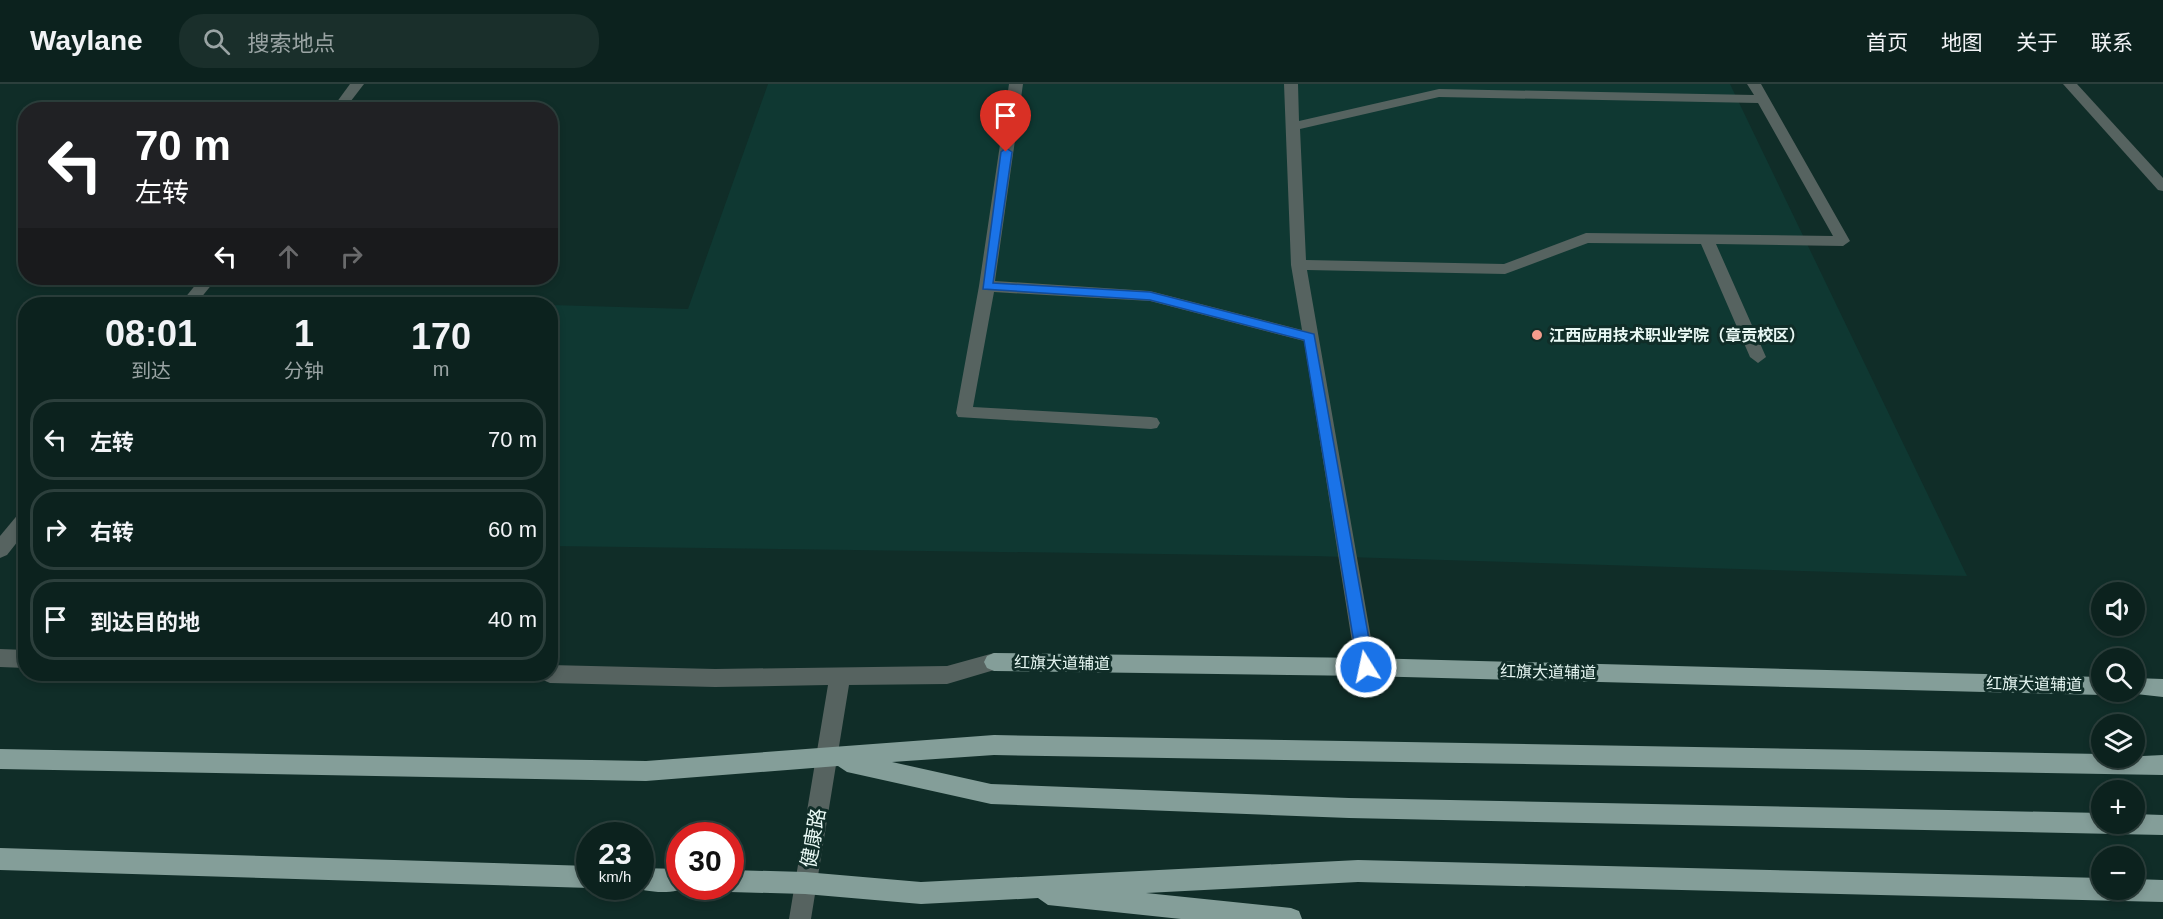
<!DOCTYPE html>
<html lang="zh">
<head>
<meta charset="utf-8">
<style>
	body { margin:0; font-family:Helvetica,"Noto Sans SC",sans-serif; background:#1a2f2b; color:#f1f3f6; height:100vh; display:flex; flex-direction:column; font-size:22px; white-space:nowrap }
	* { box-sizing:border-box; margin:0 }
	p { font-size:20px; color:#9aa4a4 }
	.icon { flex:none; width:33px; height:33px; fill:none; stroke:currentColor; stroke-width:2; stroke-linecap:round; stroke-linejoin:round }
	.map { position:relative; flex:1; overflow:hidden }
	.panel { position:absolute; left:18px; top:213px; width:540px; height:384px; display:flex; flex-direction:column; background:#0c221e; border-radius:24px; box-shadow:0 3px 9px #0003,0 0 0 2px #2c3f3c }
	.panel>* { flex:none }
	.top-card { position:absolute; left:18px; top:18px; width:540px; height:183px; border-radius:24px; box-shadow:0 3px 9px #0003,0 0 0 2px #2c3f3c; background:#202124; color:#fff; overflow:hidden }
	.tools { position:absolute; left:2091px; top:498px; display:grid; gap:12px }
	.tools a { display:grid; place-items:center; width:54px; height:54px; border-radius:50%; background:#0c221e; box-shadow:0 3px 9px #0003,0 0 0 2px #2c3f3c; font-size:30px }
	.speed { position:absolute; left:576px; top:738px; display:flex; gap:12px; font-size:30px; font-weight:700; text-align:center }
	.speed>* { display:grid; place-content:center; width:78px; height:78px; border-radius:50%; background:#0c221e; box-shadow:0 3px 9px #0003,0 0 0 2px #2c3f3c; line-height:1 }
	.speed small { font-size:15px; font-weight:400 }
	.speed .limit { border:9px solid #d22; background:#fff; color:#111 }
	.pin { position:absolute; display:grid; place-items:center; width:51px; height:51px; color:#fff; margin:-62px -26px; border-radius:50% 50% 50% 0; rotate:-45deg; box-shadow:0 0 6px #0007 }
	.pin .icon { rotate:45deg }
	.me { position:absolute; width:66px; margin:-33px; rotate:350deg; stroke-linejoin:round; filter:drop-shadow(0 0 4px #0008) }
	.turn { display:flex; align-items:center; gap:21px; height:126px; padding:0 18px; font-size:27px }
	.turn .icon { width:78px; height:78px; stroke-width:2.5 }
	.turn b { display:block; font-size:42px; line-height:51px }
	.lanes { display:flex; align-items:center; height:57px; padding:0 18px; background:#0003; justify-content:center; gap:30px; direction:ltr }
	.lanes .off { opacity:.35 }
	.eta { display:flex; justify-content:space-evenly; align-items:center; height:102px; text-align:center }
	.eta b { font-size:36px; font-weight:600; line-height:42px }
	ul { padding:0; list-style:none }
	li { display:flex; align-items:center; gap:18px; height:81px; margin:0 12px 9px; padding:0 6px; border:3px solid #2c3f3c; border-radius:24px }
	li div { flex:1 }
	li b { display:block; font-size:22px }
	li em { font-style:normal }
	header { display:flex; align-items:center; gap:36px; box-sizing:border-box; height:84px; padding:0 30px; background:#0c221e; border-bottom:2px solid #2c3f3c }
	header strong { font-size:28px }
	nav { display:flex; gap:33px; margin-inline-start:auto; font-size:21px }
	.search { width:420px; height:54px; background:#1a2f2b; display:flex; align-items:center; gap:15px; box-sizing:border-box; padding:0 21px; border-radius:24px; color:#9aa4a4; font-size:22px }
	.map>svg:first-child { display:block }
	.built { fill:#0f3832 }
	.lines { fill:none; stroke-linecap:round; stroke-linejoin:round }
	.minor { fill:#566360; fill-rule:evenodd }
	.major { fill:#849e99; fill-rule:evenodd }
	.route { fill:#1a73e8; stroke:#114b97; stroke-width:1.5 }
	.poi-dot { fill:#f49d8c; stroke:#102d28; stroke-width:2 }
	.labels { text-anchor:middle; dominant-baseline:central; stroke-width:6; stroke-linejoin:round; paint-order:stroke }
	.poi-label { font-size:16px; font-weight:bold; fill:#e8f8f4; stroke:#102d28; text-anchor:start }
	.street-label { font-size:16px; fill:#e8f8f4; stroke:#102d28 }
	.near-street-label { font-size:20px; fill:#e8f8f4; stroke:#102d28 }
</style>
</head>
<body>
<header>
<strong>Waylane</strong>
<div class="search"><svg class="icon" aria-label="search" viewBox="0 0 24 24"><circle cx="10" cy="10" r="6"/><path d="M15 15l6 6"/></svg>搜索地点</div>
<nav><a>首页</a><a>地图</a><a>关于</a><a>联系</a></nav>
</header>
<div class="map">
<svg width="2163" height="835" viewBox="0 0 2163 835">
	<rect width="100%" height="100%" fill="#102d28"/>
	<g class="built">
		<polygon points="768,0 1730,0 1967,492 1313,472 551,462 551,221 688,225"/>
		<polygon points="252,214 512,220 247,220"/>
	</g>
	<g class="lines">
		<g class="minor">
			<polygon points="350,0 364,0 344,26 331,26"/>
			<path d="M1009,0H1023L995,197L1150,207L1302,246L1291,181L1284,0H1298L1299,37L1439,5L1754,11L1747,0H1761L1850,157L1843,162L1716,160L1766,273L1758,279L1750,273L1701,160L1588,159L1505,190L1307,186L1376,583L1373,589L1366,592L1359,589L1356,583L1304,257L1150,217L994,208L973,323L1151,333L1157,334L1160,339L1157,344L1151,345L958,333L956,329L979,202ZM1439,13L1758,19L1833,152L1586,149L1504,180L1306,176L1300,45Z"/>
			<polygon points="2063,0 2077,0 2163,94 2163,107 2158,106"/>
			<polygon points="201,194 217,194 196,220 180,220"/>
			<polygon points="26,426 26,447 7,471 0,474 0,452 20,428"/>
			<polygon points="0,565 26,566 26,584 0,583"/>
			<polygon points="994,569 1001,572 1004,578 1001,584 947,600 849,601 811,835 789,835 828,601 715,603 550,599 543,596 540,590 550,590 550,581 715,585 947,582"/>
		</g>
		<g class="major">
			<polygon points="994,569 1366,574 2102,593 2102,608 2110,608 2102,611 1366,592 994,587 987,584 984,578 987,572"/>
			<polygon points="2134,594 2163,595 2163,613 2127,609 2134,608"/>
			<polygon points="994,651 2102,670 2102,674 2163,671 2163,691 994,671 892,678 991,700 1349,714 2102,729 2102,740 2134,740 2134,730 2163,731 2163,751 1349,734 991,720 847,688 838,682 646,697 0,685 0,665 646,677"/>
			<polygon points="0,764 590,782 590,802 594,802 590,804 0,786"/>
			<polygon points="1358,776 2102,794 2102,806 2134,806 2134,795 2163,796 2163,818 1358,798 1146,809 1291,824 1299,827 1302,835 1181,835 1048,821 1038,814 921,820 805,810 730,808 721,802 730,802 730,786 805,788 921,798"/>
			<path d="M640,784L680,785V802H689C676,811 645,809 632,802H640Z"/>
		</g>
	</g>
	<polygon class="route" points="1006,64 1012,68 993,199 1150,208 1314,250 1374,583 1371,588 1361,588 1358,583 1304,256 1150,216 983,205 1001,68"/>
	<circle class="poi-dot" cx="1537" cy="251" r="6"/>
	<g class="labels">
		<g class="poi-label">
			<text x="1549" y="251">江西应用技术职业学院（章贡校区）</text>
		</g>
		<g class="street-label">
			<text transform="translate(1062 579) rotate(1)">红旗大道辅道</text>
			<text transform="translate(1548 588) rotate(1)">红旗大道辅道</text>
			<text transform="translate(2034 600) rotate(1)">红旗大道辅道</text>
		</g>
		<g class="near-street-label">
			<text transform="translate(813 754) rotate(-80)">健康路</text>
		</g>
	</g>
</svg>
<div class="tools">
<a><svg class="icon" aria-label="sound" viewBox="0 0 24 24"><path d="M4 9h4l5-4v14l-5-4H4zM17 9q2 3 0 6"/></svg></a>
<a><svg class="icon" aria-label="search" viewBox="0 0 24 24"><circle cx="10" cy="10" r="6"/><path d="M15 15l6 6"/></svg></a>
<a><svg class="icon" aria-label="layers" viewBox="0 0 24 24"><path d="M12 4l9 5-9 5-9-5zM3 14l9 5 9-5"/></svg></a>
<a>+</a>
<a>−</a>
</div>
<div class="speed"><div>23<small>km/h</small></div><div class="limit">30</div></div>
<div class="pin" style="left:1006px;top:68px;background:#d93025"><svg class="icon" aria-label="arrive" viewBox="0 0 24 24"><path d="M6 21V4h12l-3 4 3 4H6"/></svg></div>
<svg class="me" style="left:1366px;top:583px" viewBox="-20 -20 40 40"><circle r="17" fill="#1a73e8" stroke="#fff" stroke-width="3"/><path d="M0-11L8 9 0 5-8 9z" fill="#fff"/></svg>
<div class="top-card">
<div class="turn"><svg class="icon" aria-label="left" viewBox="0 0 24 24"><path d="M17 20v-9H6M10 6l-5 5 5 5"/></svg><div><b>70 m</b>左转</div></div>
<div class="lanes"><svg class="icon" aria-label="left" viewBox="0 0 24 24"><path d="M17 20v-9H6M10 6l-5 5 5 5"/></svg><svg class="icon off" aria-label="ahead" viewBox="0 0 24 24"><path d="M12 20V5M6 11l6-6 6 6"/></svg><svg class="icon off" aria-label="right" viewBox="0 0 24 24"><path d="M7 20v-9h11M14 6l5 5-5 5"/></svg></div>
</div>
<section class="panel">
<div class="eta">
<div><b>08:01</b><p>到达</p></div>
<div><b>1</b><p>分钟</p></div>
<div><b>170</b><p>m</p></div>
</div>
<ul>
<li><svg class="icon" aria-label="left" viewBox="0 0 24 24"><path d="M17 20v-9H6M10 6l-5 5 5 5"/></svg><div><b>左转</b></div><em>70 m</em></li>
<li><svg class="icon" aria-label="right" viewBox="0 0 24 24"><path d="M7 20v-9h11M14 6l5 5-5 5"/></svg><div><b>右转</b></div><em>60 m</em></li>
<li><svg class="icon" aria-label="arrive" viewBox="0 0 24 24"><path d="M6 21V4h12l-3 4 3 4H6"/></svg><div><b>到达目的地</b></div><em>40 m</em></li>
</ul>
</section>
</div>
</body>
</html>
